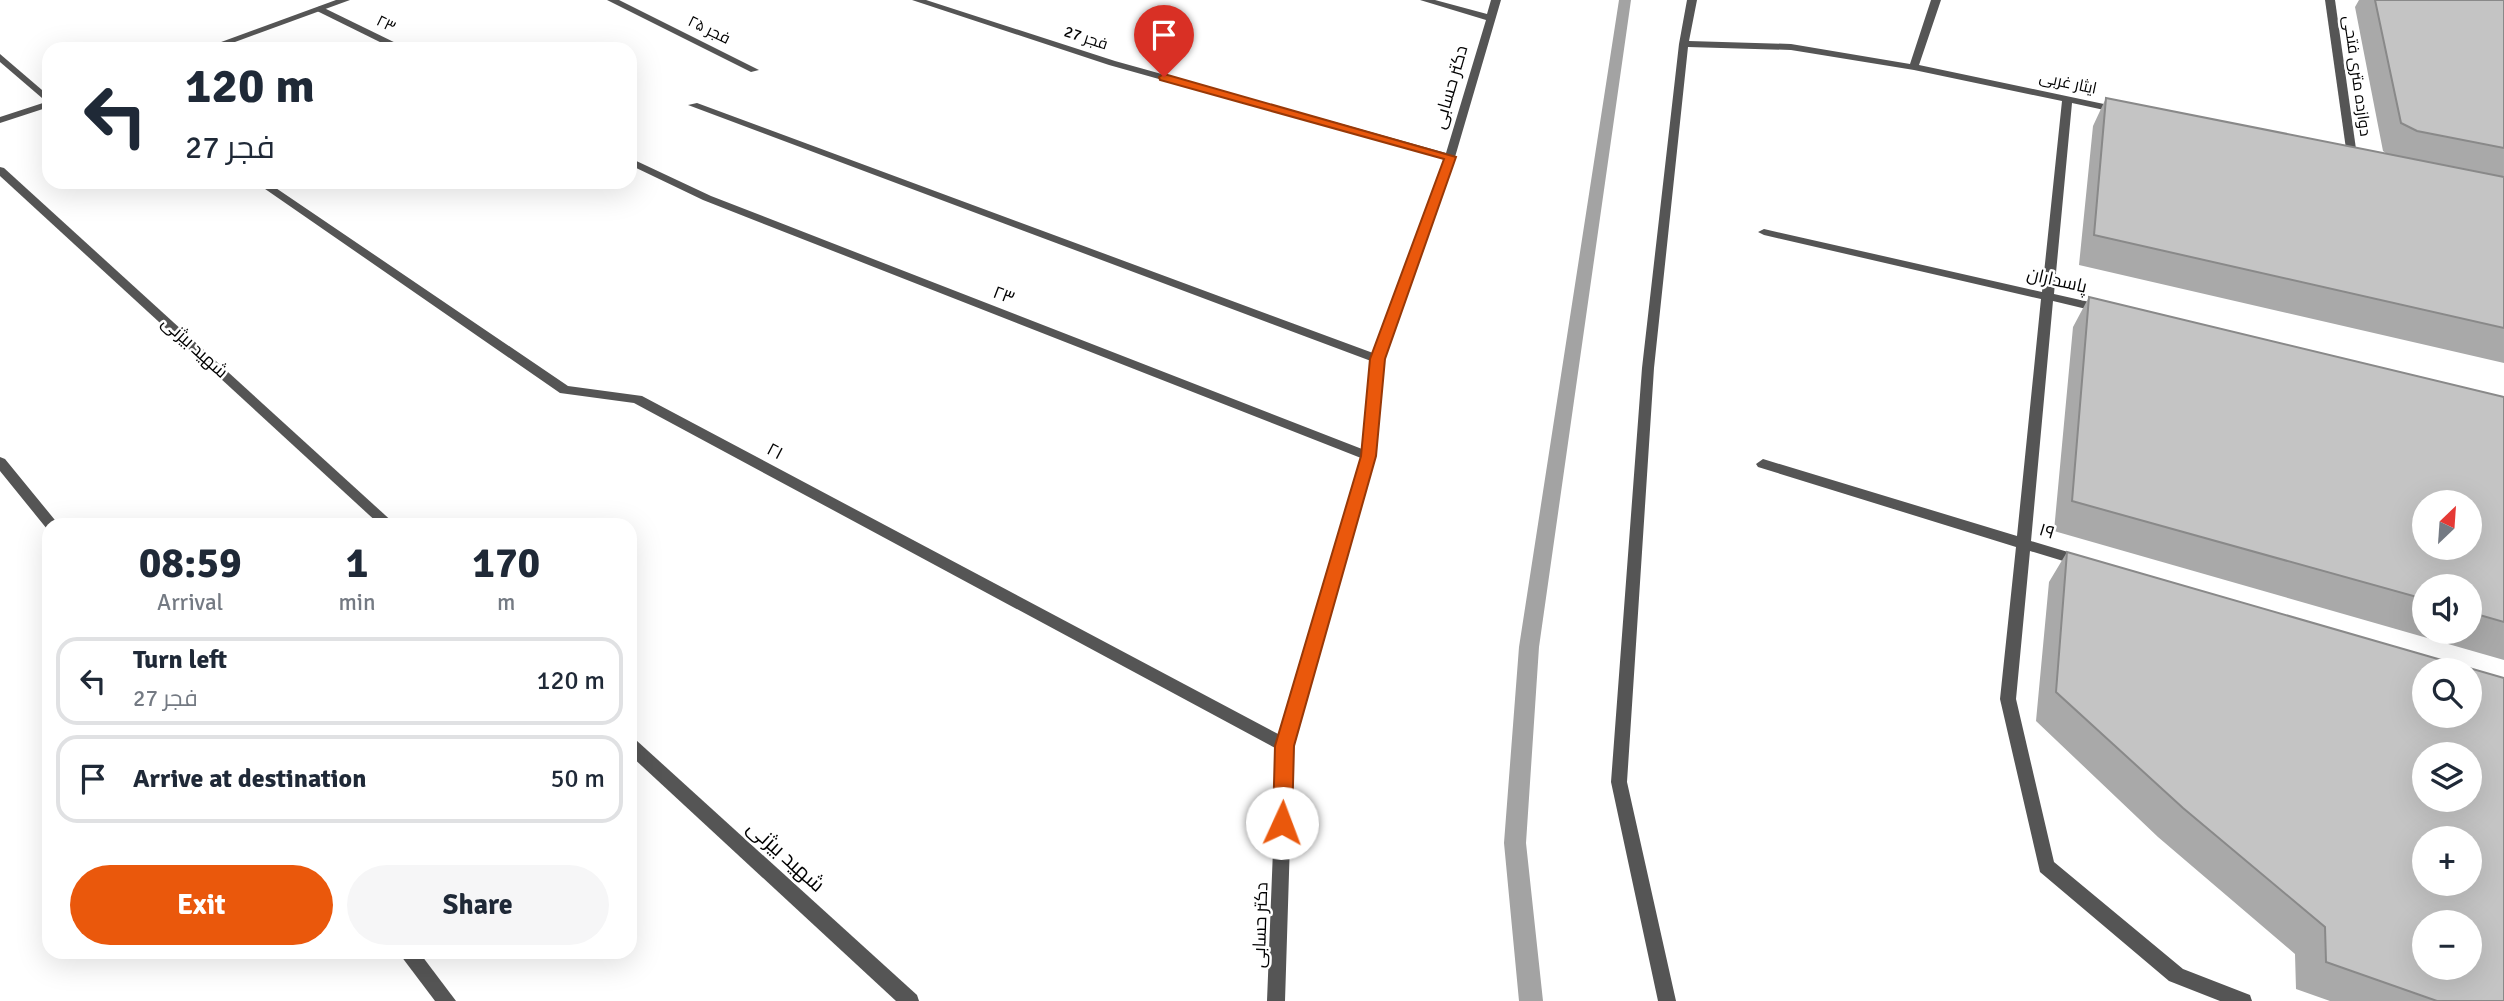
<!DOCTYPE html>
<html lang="en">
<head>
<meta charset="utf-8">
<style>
	body { margin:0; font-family:Signika,Cairo,sans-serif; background:#f6f6f7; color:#1f2937; height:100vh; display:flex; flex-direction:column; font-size:26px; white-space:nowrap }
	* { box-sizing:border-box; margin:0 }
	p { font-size:23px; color:#747a83 }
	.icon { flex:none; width:38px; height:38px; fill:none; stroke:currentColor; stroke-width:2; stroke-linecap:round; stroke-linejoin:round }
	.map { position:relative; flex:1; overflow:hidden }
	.side { position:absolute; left:42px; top:518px; width:595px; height:441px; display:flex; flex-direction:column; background:#fff; border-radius:21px; box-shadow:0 7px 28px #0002 }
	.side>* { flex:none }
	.guide { position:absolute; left:42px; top:42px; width:595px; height:147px; border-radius:21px; box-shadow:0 7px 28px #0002; background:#fff; color:#1f2937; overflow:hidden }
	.needle { width:46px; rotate:25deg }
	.fabs { position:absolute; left:2412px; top:490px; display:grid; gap:14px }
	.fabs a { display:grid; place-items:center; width:70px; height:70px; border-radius:50%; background:#fff; box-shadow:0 7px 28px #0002; font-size:35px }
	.pin { position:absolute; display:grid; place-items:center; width:60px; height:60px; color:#fff; margin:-72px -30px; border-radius:50% 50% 50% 0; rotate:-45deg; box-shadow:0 0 7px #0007 }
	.pin .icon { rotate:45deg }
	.me { position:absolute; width:77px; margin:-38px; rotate:2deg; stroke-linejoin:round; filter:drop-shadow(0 0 5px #0008) }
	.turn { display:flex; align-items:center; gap:24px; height:147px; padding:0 28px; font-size:32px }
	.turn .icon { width:91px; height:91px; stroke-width:2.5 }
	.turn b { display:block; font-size:49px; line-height:60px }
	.eta { display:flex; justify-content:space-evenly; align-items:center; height:119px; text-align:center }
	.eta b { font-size:42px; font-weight:800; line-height:49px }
	.cta { display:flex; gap:14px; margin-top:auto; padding:14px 28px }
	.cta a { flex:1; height:80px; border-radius:42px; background:#ea580c; color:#fff; font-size:28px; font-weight:800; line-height:80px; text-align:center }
	.cta a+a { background:#f6f6f7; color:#1f2937 }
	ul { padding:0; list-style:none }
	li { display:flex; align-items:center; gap:21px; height:88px; margin:0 14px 10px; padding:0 14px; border:4px solid #e0e1e3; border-radius:21px }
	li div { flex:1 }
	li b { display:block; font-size:26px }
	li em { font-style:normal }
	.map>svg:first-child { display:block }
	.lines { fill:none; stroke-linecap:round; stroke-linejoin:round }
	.stream { fill:#a3a3a3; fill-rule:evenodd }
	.minor { fill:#555; fill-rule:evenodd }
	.tertiary { fill:#555; fill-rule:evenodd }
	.wall { fill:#a9a9a9; fill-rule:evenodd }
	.building { fill:#c4c4c4; stroke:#898989; stroke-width:2; fill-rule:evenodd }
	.route { fill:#ea580c; stroke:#983908; stroke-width:2 }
	.labels { text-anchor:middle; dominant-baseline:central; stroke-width:5; stroke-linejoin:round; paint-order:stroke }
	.far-street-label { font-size:16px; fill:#000; stroke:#fff }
	.street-label { font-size:18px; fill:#000; stroke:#fff }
	.near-street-label { font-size:21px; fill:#000; stroke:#fff }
</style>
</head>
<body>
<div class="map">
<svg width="2504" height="1001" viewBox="0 0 2504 1001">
	<rect width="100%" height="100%" fill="#fff"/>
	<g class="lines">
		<polygon class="stream" points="1619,0 1631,0 1539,647 1526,843 1543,1001 1519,1001 1504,843 1519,647"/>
		<g class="minor">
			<polygon points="607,0 619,0 759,70 751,72"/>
			<polygon points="912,0 926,0 1115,61 1446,153 1486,20 1420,0 1435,0 1487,14 1491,0 1501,0 1455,157 1383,359 1375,456 1293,746 1285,1001 1267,1001 1277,749 634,403 560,393 255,182 267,182 568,386 642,396 1280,735 1361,458 703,200 630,165 630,158 711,196 1362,449 1371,361 688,105 697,103 1373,353 1444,159 1109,65"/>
			<polygon points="1687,0 1697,0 1689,41 1791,44 1910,64 1931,0 1941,0 1919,65 2118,107 2123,110 2118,113 2072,103 2054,294 2107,306 2109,309 2103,313 2053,301 2031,541 2088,558 2090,562 2088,566 2083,567 2030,551 2016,699 2054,862 2183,969 2250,995 2252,1001 2220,1001 2169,981 2040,872 2000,699 2016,547 1758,467 1756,464 1763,459 2017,536 2041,299 1764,235 1758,232 1764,229 2042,292 2062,101 1914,70 1791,50 1688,47 1654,368 1627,782 1676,1001 1658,1001 1611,782 1642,368 1679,44"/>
			<polygon points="2325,0 2335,0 2357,156 2352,159 2347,156"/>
			<polygon points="320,6 404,47 406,49 394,49 317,11 315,9"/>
			<polygon points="0,54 49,96 49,104 0,62"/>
			<polygon points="0,167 4,168 396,525 380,525 0,176"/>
			<polygon points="0,457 5,459 59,525 49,525 49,529 47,529 0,471"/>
			<polygon points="630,738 636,740 917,995 919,1001 896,1001 630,755"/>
			<polygon points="398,952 419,952 456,1001 435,1001"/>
		</g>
		<g class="tertiary">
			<polygon points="336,0 350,0 216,49 202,49"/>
			<polygon points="49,101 49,107 0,123 0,117"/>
		</g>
	</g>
	<g class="wall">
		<polygon points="2359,0 2504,0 2504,363 2079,265 2093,126 2106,98 2387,154 2383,151 2355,7"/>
		<path d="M2089,297L2504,397V660L2054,531L2073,327ZM2424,586H2469V632H2424Z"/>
		<polygon points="2067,552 2504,1001 2330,1001 2296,989 2295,954 2158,837 2036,721 2049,582"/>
	</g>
	<g class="building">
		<polygon points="2375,0 2504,0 2504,148 2417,131 2401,123"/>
		<polygon points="2106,98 2504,177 2504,328 2094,235"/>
		<path d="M2089,297L2504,397V622L2469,612V586H2424V599L2072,501ZM2424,502H2469V548H2424Z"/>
		<path d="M2067,552L2504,678V1001H2437L2326,962L2325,927L2183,808L2056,692ZM2424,670H2469V716H2424ZM2424,754H2469V800H2424ZM2424,838H2469V884H2424ZM2424,922H2469V968H2424Z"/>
	</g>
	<polygon class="route" points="1164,74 1456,157 1385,359 1376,456 1294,746 1292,823 1289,829 1282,831 1275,829 1273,823 1275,746 1361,456 1370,359 1444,159 1160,80 1159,77"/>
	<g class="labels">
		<g class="far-street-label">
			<text transform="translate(386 24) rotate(26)">۲۳</text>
			<text transform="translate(709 30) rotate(26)">فجر ۲۵</text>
			<text transform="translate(1086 38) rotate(18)">فجر 27</text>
			<text transform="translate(2357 76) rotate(82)">دوازده متری فتحی</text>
			<text transform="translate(2068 83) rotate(12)">ایثار غربی</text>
		</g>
		<g class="street-label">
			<text transform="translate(1450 87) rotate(-74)">دکتر حسابی</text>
			<text transform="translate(2057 280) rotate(13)">پاسداران</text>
			<text transform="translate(1004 295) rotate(21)">۲۳</text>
			<text transform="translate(195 347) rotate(42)">شهید بیژنی</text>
			<text transform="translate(775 451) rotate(28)">۲۱</text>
			<text transform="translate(2047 531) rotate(17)">۱۹</text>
			<text transform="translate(1260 925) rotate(-88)">دکتر حسابی</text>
		</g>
		<g class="near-street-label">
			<text transform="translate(786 856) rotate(42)">شهید بیژنی</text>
		</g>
	</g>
</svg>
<div class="fabs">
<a><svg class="needle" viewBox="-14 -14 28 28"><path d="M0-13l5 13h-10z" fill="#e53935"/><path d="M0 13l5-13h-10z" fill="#747a83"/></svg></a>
<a><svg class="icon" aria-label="sound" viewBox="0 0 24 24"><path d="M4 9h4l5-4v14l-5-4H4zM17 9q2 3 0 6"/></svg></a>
<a><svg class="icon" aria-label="search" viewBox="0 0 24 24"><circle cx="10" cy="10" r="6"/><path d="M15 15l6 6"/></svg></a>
<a><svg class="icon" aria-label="layers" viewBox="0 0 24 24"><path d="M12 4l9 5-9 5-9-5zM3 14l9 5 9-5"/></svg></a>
<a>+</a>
<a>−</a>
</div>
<div class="pin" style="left:1164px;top:77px;background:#d93025"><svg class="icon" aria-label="arrive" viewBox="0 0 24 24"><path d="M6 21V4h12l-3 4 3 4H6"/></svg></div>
<svg class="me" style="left:1282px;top:823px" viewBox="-20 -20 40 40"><circle r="19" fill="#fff"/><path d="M0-13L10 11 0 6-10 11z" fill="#ea580c"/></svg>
<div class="guide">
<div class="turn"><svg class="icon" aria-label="left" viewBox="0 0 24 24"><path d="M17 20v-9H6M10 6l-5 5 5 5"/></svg><div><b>120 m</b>فجر 27</div></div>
</div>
<section class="side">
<div class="eta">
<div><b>08:59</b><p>Arrival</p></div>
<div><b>1</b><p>min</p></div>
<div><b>170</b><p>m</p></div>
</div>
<ul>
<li><svg class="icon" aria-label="left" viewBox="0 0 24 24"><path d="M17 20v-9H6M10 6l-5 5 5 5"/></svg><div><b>Turn left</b><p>فجر 27</p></div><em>120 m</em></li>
<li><svg class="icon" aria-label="arrive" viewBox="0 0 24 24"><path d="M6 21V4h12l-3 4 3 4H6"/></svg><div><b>Arrive at destination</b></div><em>50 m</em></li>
</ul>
<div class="cta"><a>Exit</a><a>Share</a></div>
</section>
</div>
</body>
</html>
